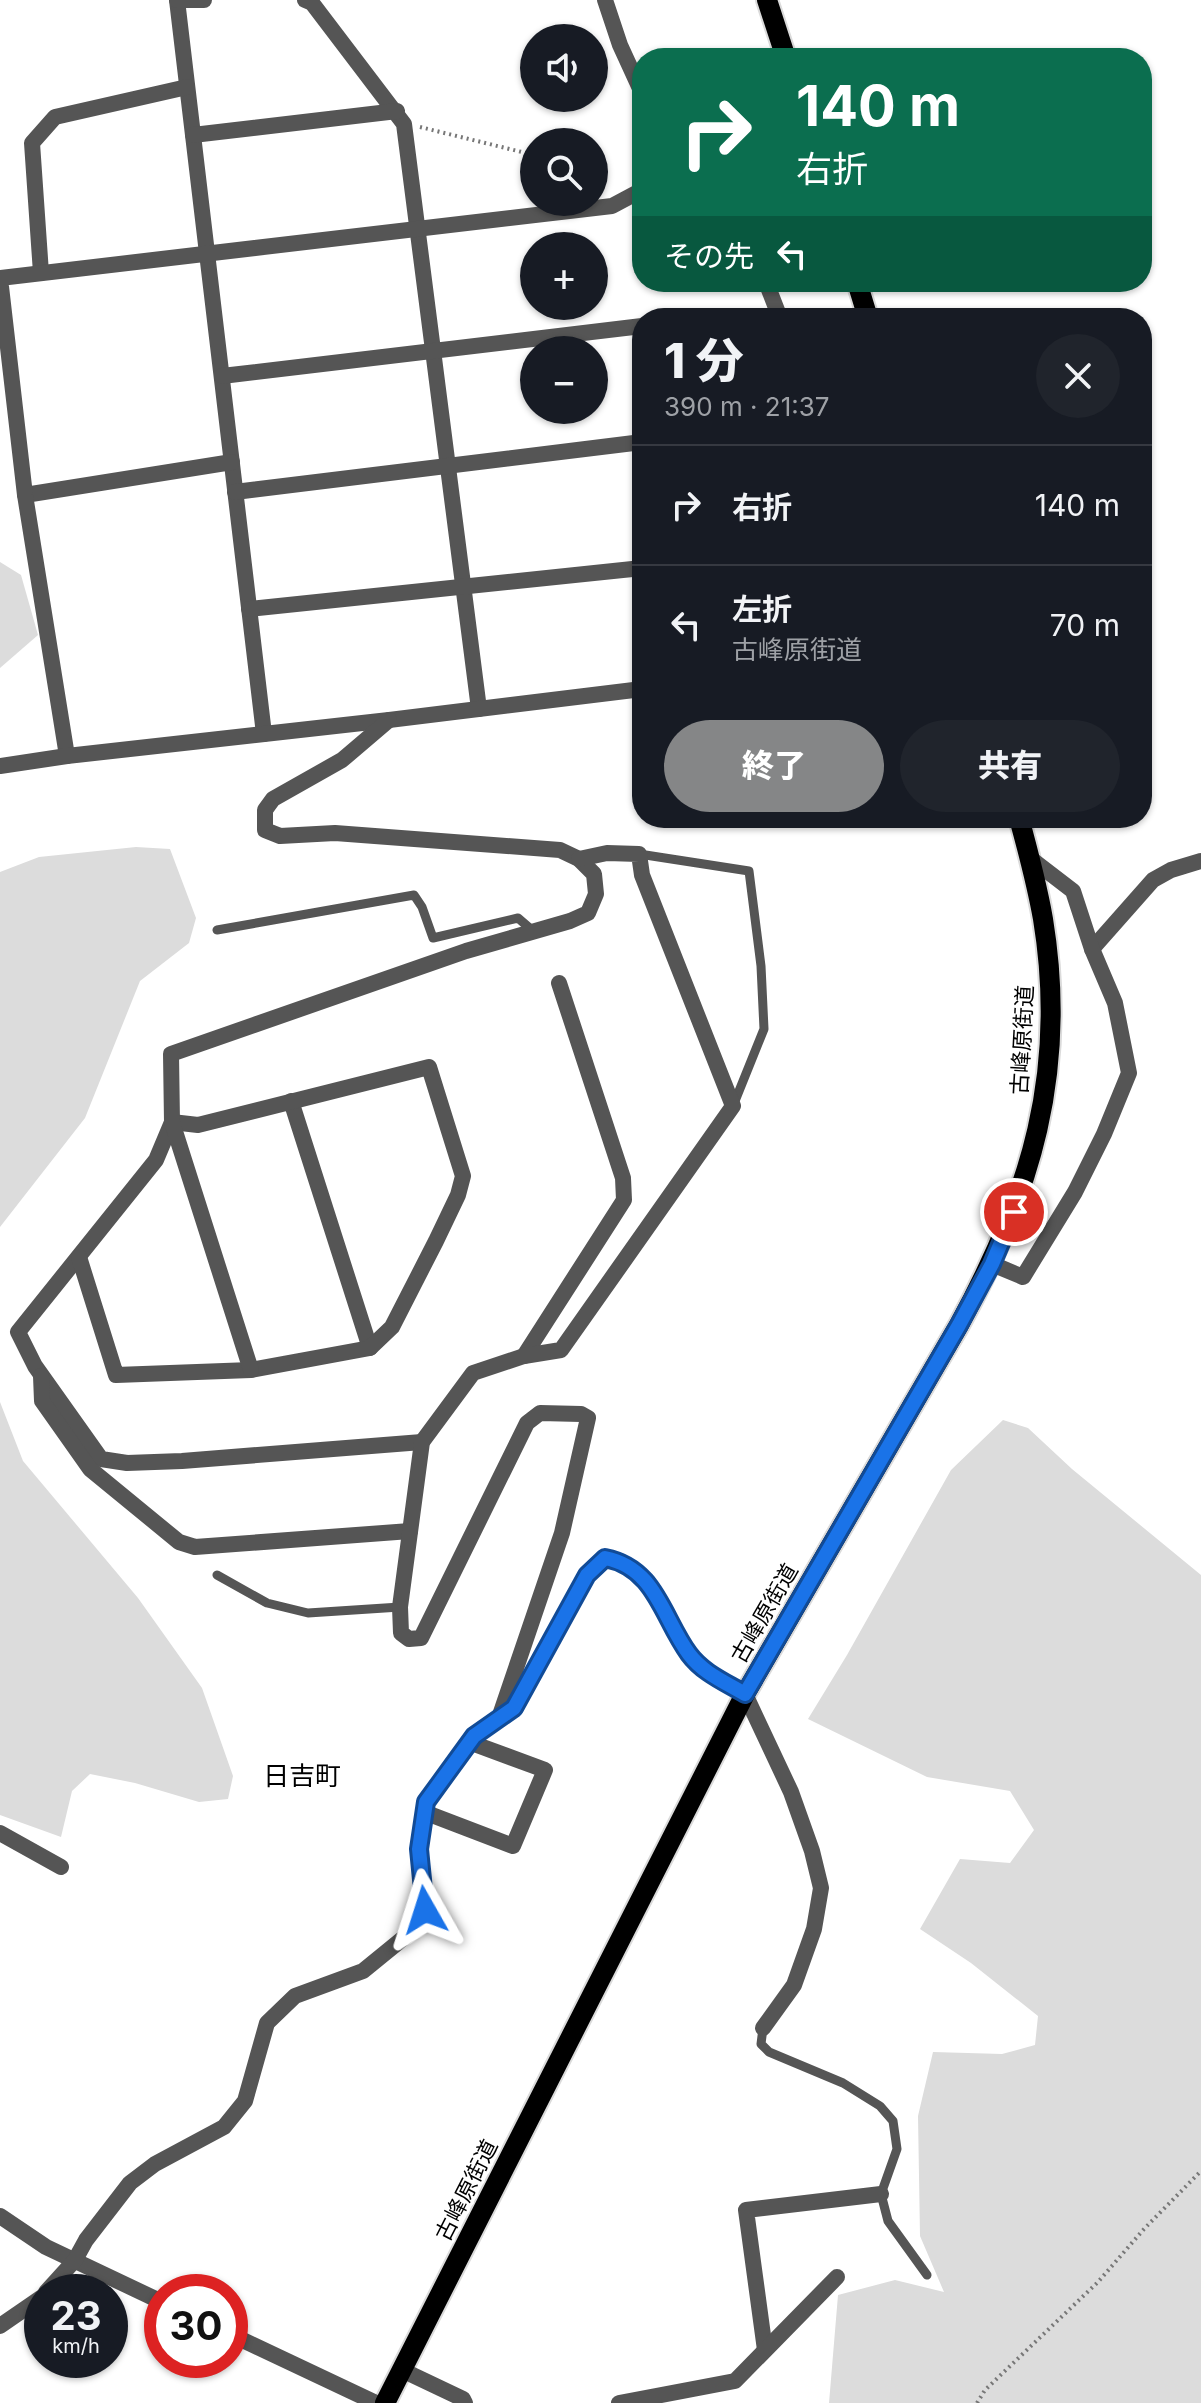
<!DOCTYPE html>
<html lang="ja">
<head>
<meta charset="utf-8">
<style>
	body { margin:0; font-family:Inter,"Noto Sans JP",sans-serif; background:#20242c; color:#f1f3f6; height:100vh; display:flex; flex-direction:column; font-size:30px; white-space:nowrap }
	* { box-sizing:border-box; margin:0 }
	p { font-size:26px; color:#9ea1a6 }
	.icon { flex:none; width:44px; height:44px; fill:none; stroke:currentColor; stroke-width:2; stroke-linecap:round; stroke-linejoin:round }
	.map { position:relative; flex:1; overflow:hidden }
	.panel { position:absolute; left:632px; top:308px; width:520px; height:520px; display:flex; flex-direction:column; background:#171b24; border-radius:32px; box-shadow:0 2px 6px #0004 }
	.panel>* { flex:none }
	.top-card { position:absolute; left:632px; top:48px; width:520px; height:244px; border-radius:32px; box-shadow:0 2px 6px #0004; background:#0b6e4f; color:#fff; overflow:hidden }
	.buttons { position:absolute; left:520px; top:24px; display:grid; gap:16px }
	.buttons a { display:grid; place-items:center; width:88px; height:88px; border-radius:50%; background:#171b24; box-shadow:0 2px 6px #0004; font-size:40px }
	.speed { position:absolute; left:24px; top:2274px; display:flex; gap:16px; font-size:40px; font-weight:700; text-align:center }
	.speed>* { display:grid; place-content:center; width:104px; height:104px; border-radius:50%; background:#171b24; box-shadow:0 2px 6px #0004; line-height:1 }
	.speed small { font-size:20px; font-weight:400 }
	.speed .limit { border:12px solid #d22; background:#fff; color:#111 }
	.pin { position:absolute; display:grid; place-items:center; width:68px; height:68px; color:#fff; margin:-34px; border:4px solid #fff; border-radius:50%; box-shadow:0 2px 8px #0007 }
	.me { position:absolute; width:88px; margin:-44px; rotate:354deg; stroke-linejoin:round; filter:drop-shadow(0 0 6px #0008) }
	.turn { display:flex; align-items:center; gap:28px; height:168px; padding:0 32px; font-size:36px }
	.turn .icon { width:104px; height:104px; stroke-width:2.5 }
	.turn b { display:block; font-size:56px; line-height:68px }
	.then { display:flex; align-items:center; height:76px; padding:0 32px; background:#0003; gap:16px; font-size:30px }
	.round { display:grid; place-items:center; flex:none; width:84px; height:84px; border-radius:42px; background:#20242c }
	.head { display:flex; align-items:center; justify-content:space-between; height:136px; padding:0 32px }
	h1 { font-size:48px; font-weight:800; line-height:60px }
	.button { display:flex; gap:16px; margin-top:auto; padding:16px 32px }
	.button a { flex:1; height:92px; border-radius:48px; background:#858687; color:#fff; font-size:32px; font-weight:800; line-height:92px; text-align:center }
	.button a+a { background:#20242c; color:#f1f3f6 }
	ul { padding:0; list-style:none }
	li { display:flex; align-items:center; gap:24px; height:120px; padding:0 32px; border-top:2px solid #363941 }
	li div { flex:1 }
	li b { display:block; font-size:30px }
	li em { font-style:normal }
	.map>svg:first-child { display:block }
	.green { fill:#dcdcdc }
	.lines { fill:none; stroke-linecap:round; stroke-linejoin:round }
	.primary-casing { stroke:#dbdbdb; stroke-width:24 }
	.path { stroke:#777; stroke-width:4; stroke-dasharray:2 4; stroke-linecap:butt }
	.lane { stroke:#555; stroke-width:9 }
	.street { stroke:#555; stroke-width:16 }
	.primary { stroke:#000; stroke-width:20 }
	.route-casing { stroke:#114b97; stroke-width:20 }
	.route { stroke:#1a73e8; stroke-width:14 }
	.labels { text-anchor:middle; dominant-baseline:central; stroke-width:6; stroke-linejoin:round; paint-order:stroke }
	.street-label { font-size:22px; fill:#000; stroke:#fff }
	.quarter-label { font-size:26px; fill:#000; stroke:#fff }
</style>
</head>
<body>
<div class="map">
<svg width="1201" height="2403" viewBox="0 0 1201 2403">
	<rect width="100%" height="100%" fill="#fff"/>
	<g class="green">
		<polygon points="0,562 21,575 38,635 0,668"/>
		<polygon points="136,847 170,849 196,918 189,943 140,981 85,1118 0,1227 0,872 39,857"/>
		<polygon points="0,1402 23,1461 138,1598 202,1688 233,1776 228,1799 199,1802 135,1783 90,1774 72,1791 61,1837 0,1815"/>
		<polygon points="1003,1420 1028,1428 1072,1469 1201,1575 1201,2403 829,2403 838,2295 895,2280 944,2292 920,2236 918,2116 933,2052 1002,2054 1035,2045 1038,2016 971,1963 920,1929 960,1859 1010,1863 1034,1830 1010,1791 927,1777 808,1719 847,1655 951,1470"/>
	</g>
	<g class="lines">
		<g class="primary-casing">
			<g id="primary">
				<polyline points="767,0 786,58"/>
				<polyline points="857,282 868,318"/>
				<path d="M385,2403L745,1694L959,1325C1031,1193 1068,1071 1043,919C1037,885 1028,851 1019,818"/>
			</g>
		</g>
		<g class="path">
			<polyline points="420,127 534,155"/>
			<polyline points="594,170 604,189"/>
			<polyline points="977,2403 985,2390 1098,2282 1144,2229 1201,2171"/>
		</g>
		<g class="lane">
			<polyline points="639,854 749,871 761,966 764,1029 733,1106"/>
			<polyline points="217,930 414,895 422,907 433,938 518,918 533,931"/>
			<polyline points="217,1575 267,1603 308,1613 400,1607"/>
			<polyline points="763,2028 761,2044 769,2052 843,2083 880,2106 893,2121 897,2149 881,2194 888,2221 927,2275"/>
		</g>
		<g class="street">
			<polyline points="177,0 264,734"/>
			<polyline points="177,0 204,0"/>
			<polyline points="305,0 312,3 404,124 479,709"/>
			<polyline points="605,0 620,45 642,93"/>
			<polyline points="193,135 397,111"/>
			<polyline points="41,273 32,143 55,117 187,87"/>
			<polyline points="766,282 780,318"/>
			<polyline points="222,376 642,326"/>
			<polyline points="235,492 642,442"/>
			<polyline points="25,495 232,462"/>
			<polyline points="249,609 642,568"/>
			<polyline points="67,756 25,495 0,278 612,206 642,190"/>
			<polyline points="0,766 67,756 389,720 642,689"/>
			<polyline points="1092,949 1153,880 1171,870 1201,861"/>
			<polyline points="291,1101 370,1348"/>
			<polyline points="172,1122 156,1160 18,1332 35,1366 101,1459 127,1463 182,1461 422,1442"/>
			<polyline points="79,1257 116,1375 251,1370 370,1348 392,1327 436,1241 458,1195 463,1176 429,1067 198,1125 172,1122"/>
			<polyline points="992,1264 1023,1277 1075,1192 1104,1134 1129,1073 1115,1003 1092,949 1073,891 1030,858"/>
			<polyline points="524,1356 624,1200 623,1178 559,983"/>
			<polyline points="251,1370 172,1122 171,1054 466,951 570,921 588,913 596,894 594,874 579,859 560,850 335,833 280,836 265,830 265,810 273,799 342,760 389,720"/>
			<polyline points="41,1376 42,1401 90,1469 179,1542 195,1547 410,1531"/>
			<polyline points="499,1718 562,1533 588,1418 581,1414 540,1413 527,1423 421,1638 409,1639 401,1633 400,1607 422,1442 473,1373 524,1356 561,1350 733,1106 642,875 639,854 607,853 579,859"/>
			<polyline points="424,1812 513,1846 545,1770 469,1742"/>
			<polyline points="0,1833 61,1867"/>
			<polyline points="0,2216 46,2247 162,2302"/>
			<polyline points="46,2292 75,2260 86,2240 130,2183 155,2164 224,2127 245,2101 267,2023 295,1996 363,1971 417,1927 425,1910 419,1849 426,1802 474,1736 514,1708 587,1575 605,1558 620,1561 648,1582 689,1654 704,1670 745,1694 791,1792 812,1851 821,1888 814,1929 794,1985 763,2028"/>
			<polyline points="0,2326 42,2297"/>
			<polyline points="230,2334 376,2403"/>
			<polyline points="765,2350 746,2210 881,2194"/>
			<polyline points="402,2370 463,2399 465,2403"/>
			<polyline points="619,2403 735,2381 837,2277"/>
		</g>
		<use href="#primary" class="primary"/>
	</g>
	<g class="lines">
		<g class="route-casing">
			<path id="route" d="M425,1910L419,1849L426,1802L474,1736L514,1708L587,1575L605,1558C656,1568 662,1617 689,1654C703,1673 725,1682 745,1694L959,1325L992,1264L1014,1212"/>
		</g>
		<use href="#route" class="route"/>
	</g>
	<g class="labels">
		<g class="street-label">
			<text transform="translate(1022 1040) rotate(-87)">古峰原街道</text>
			<text transform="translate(764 1613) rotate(-60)">古峰原街道</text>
			<text transform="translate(466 2190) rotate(-63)">古峰原街道</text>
		</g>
		<g class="quarter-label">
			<text x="302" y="1775">日吉町</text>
		</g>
	</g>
</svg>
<div class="buttons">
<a><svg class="icon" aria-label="sound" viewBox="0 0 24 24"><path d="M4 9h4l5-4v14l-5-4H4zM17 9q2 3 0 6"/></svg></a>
<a><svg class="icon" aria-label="search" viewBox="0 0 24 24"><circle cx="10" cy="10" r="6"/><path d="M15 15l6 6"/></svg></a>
<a>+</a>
<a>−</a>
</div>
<div class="speed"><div>23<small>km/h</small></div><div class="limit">30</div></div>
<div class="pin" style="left:1014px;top:1212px;background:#d93025"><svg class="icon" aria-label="arrive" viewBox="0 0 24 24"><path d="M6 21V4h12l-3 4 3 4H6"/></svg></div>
<svg class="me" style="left:425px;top:1910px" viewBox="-20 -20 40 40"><path d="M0-17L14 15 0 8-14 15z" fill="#1a73e8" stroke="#fff" stroke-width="4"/></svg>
<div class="top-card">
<div class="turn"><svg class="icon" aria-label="right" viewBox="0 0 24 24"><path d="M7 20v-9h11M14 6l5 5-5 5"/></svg><div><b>140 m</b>右折</div></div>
<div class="then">その先<svg class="icon" aria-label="left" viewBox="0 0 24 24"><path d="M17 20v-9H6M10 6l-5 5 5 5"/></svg></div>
</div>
<section class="panel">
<div class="head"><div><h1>1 分</h1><p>390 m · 21:37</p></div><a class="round"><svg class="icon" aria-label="close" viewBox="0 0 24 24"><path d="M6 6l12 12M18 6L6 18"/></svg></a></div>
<ul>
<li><svg class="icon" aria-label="right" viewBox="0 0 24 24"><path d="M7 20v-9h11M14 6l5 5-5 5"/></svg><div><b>右折</b></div><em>140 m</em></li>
<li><svg class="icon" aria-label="left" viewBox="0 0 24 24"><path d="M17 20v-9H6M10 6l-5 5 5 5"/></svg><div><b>左折</b><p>古峰原街道</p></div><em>70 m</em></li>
</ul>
<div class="button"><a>終了</a><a>共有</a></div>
</section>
</div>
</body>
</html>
